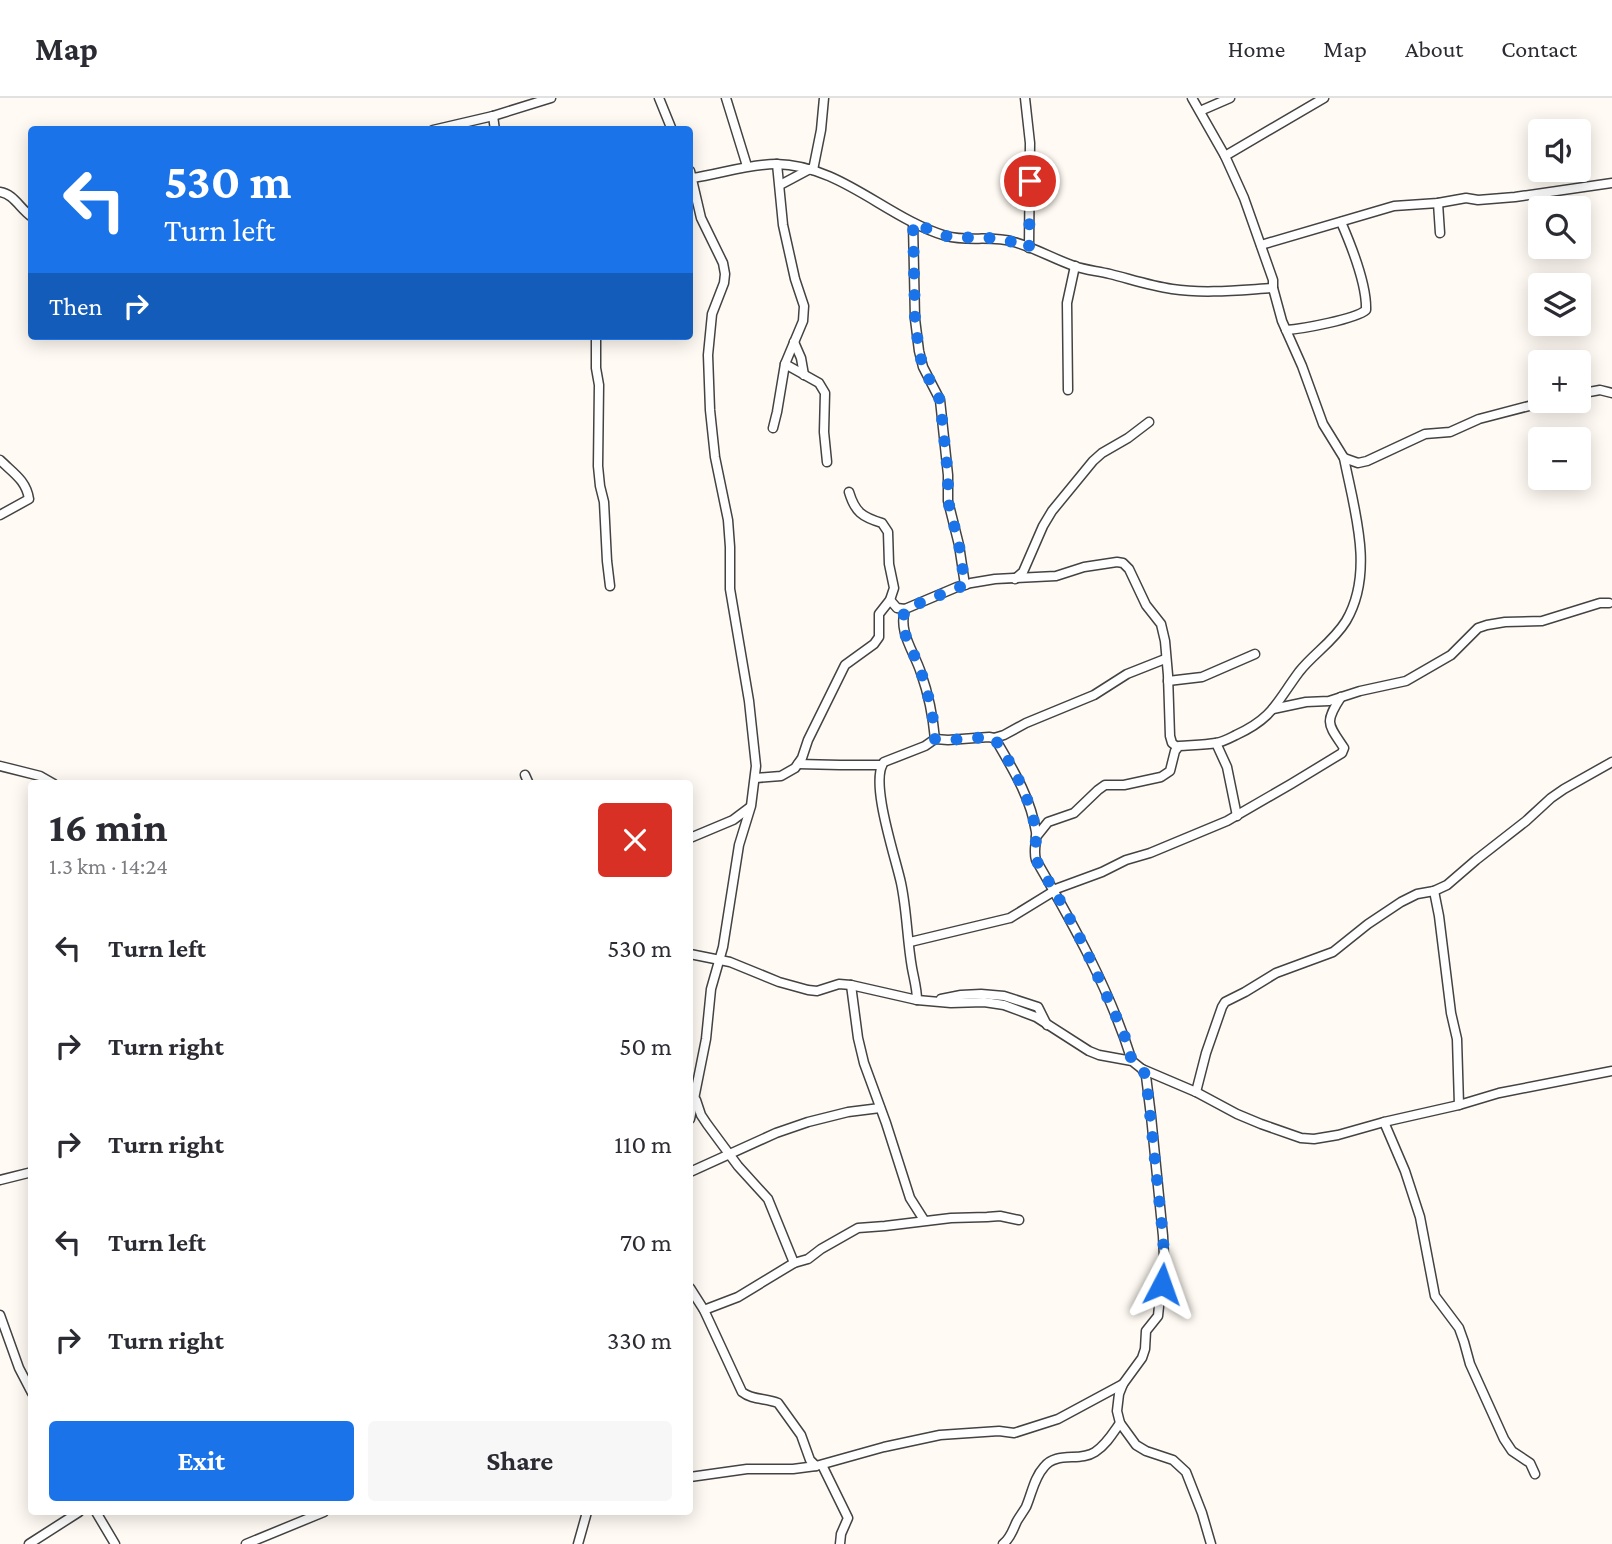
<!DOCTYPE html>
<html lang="en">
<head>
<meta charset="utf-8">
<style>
	body { margin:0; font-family:"Crimson Pro",serif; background:#f7f7f7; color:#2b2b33; height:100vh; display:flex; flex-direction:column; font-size:26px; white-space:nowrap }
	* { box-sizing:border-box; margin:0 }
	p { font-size:23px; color:#7c7c81 }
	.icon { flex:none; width:38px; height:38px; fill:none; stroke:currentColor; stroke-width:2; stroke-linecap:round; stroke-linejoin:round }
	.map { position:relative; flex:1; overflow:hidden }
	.sheet { position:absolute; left:28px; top:682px; width:665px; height:735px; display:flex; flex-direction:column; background:#fff; border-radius:7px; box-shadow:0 4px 18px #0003 }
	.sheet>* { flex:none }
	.hud { position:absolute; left:28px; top:28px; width:665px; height:214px; border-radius:7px; box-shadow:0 4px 18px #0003; background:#1a73e8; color:#fff; overflow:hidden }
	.fabs { position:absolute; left:1528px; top:21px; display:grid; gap:14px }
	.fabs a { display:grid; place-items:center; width:63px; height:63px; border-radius:7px; background:#fff; box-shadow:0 4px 18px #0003; font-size:35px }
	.pin { position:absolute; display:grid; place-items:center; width:60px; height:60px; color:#fff; margin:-30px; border:4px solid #fff; border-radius:50%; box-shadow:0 2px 7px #0007 }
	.me { position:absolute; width:77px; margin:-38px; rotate:4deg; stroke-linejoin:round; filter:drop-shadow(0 0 5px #0008) }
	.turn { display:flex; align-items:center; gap:24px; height:147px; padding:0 21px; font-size:32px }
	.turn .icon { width:91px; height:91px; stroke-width:2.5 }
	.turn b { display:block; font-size:49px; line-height:60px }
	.then { display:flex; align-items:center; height:66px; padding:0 21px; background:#0003; gap:14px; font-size:26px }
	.round { display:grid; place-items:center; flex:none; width:74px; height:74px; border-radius:7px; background:#f7f7f7 }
	.summary { display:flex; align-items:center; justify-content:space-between; height:119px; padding:0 21px }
	h1 { font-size:42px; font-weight:700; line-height:52px }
	.action { display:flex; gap:14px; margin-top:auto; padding:14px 21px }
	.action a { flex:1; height:80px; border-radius:7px; background:#1a73e8; color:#fff; font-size:28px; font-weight:700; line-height:80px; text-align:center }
	.action a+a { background:#f7f7f7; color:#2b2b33 }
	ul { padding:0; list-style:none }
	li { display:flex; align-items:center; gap:21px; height:98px; padding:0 21px }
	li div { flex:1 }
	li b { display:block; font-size:26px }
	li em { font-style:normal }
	header { display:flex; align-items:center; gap:42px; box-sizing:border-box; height:98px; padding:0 35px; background:#fff; border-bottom:2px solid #e1e1e2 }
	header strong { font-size:33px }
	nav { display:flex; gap:38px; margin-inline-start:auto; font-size:24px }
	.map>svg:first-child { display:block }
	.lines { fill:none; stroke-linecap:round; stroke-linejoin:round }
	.minor-casing { stroke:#434343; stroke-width:11 }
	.minor { stroke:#fff; stroke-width:8 }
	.route { stroke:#1a73e8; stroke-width:12; stroke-dasharray:0 21.6 }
</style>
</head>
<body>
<header>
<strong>Map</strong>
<nav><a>Home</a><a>Map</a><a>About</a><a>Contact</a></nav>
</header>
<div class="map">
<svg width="1612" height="1446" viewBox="0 0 1612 1446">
	<rect width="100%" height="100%" fill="#fffaf3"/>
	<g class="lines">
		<g class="minor-casing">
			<g id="minor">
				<polyline points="659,0 672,32"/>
				<polyline points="726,0 747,68"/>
				<polyline points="1025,0 1030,45 1029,150"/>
				<polyline points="1192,0 1225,58 1244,100 1273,182 1273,190 1282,223 1302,268 1323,326 1344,360 1358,365 1367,363 1425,336 1450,334 1479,321 1548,303"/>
				<polyline points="1200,13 1230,0"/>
				<polyline points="493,18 495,32"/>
				<polyline points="433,32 493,18 551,0"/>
				<polyline points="1225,58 1324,0"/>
				<polyline points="813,72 821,32 824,0"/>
				<polyline points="690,73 701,120 723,165 725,176 724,185 712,216 708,257 710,312 715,359 728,422 730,449 730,491 749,603 756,668 751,708 739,747 723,849 711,891 706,941 690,1021"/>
				<path d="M692,80C720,76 748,66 776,66C841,67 886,120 946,138C968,144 992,137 1014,144C1035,150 1054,161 1074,168C1085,172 1098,173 1110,176C1130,181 1151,188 1172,191C1205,196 1240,192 1273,190"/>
				<polyline points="780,87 810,71"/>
				<path d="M0,94C14,96 20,111 32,119"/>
				<polyline points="1438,105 1440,135"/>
				<polyline points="913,125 915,221 919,253 923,269 940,302 948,377 948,403 959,447 965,487"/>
				<polyline points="1261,147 1394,108 1438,105 1466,100 1478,102 1515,99 1612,85"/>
				<path d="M1286,232C1302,231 1356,221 1366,212C1367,187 1351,147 1341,124"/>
				<polyline points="596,238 596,270 599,287 598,368 600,388 604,404 607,463 610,488"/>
				<polyline points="794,244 801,260 804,277"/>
				<polyline points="785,266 819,285 825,295 824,334 827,364"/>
				<polyline points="1068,292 1067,205 1075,168"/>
				<polyline points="1578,296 1600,292 1612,295"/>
				<polyline points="773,330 777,314 785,266 803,223 804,208 795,181 783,127 777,66"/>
				<path d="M0,362C13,375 26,382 29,401L0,417"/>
				<polyline points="1015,481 1023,474 1043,428 1052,413 1093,363 1102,355 1128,340 1149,324"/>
				<polyline points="890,502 897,510 905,511 957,489 971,485 995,481 1056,478 1084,469 1117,464 1123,465 1129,471 1146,507 1161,526 1165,543 1168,577 1170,638 1172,645 1177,649"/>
				<path d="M905,511C898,535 914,553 921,575C928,595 933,619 935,641L925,648L884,664C869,683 896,761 901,785C907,813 907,842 912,870C914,881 917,891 917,902"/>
				<polyline points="1168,583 1202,579 1255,556"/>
				<polyline points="1273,611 1306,604 1329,603 1360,593 1406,583 1451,557 1478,530 1487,527 1505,524 1542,523 1600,505 1609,505"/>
				<polyline points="994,640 1004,637 1026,625 1094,597 1127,576 1165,561"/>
				<path d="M935,641L948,642L989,639L994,640L997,644C1014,673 1031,701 1036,734C1037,744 1033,752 1036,762C1073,826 1110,892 1132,963"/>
				<polyline points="1216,645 1227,669 1237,718"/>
				<polyline points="798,666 840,667 882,667"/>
				<polyline points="0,668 40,678 54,686"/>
				<polyline points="525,677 529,686"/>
				<path d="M756,680L781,678L795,670L802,660L808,642L845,567L874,546L879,539V516L890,502L894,490L889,466L888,434L882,425C862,419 855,414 849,394"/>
				<path d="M1036,739L1048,724L1074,715L1098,692L1105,687H1124L1161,679L1170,673L1175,653L1179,648C1191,647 1204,647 1216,645C1223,644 1230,640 1236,637C1273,620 1276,605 1299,574C1313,556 1333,544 1346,523C1375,474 1354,411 1344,360"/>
				<polyline points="690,740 733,722 749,710"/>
				<path d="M1053,792L1102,774L1126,762L1150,755L1227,723L1291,686L1342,655L1344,650C1328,626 1324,625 1341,599"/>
				<polyline points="1434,793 1439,818 1451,915 1457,941 1459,1007"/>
				<polyline points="910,844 1010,820 1054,793"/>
				<polyline points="690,856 730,864 779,884 808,892 817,893 839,886 851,887 917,902 951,905 984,904 1004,907 1036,919 1089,953 1099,957 1132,963 1142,971 1146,978 1151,1018 1163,1138 1164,1159 1158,1218 1146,1233 1145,1251 1142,1260 1123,1286 1119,1296 1117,1313 1120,1325 1136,1347 1146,1353 1173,1362 1186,1374 1202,1415 1211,1446"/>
				<polyline points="851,887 858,940 864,965 886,1025 910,1100 924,1122"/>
				<polyline points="941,901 961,897 981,896 1004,898 1038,909 1047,927"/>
				<polyline points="1142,971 1196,994 1237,1016 1261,1026 1301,1040 1314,1041 1338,1037 1384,1024 1459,1007 1499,995 1612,973"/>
				<polyline points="1196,994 1206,955 1222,909 1225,904 1245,894 1276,875 1333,854 1368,826 1401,804 1417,796 1434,793 1447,787 1476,762 1526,723 1551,700 1564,691 1612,664"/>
				<polyline points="696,1002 701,1017 707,1026 738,1068 768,1101 794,1165"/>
				<polyline points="1384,1024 1405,1073 1420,1119 1435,1198 1459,1230 1464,1244 1470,1266 1504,1341 1512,1353 1530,1365 1535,1376"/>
				<polyline points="690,1074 776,1035 808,1024 848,1014 880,1010"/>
				<polyline points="0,1082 32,1074"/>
				<path d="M690,1190L704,1212L742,1294C752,1302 766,1300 778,1305L801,1337L810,1362L816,1368"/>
				<polyline points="704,1212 738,1199 794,1165 808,1161 821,1151 858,1130 885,1128 951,1120 987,1119 1000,1118 1019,1122"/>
				<polyline points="0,1217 19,1270 32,1295"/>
				<polyline points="822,1367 848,1420 841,1436 840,1446"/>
				<polyline points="690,1379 747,1371 793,1371 816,1368 884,1349 940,1337 999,1333 1014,1335 1058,1321 1123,1286"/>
				<polyline points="96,1414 115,1446"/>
				<polyline points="29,1446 79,1414"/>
				<polyline points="246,1446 324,1414"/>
				<polyline points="578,1446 587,1414"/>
				<path d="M1003,1446C1011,1440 1013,1431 1017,1423C1020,1418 1023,1414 1026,1409C1032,1395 1034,1380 1044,1369C1056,1353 1080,1364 1095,1354C1106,1347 1113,1335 1120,1325"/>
			</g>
		</g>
		<use href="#minor" class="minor"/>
	</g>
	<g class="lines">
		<path class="route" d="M1030,83L1029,150L1013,144L994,140L949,139L913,125L915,221L919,253L923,269L940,302L948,377V403L959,447L965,487L905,511C898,535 914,552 921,574C928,595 934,619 935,641L948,642L989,639L994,640C1012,665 1032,704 1036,735C1037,744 1033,752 1036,762L1062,806L1084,848L1124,936L1132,963L1142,971L1146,978L1163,1138L1164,1159L1162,1186"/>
	</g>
</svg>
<div class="fabs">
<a><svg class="icon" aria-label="sound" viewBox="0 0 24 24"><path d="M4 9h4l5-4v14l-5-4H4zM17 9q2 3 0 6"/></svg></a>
<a><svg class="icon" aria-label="search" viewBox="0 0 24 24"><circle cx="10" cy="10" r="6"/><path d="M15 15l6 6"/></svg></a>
<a><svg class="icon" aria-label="layers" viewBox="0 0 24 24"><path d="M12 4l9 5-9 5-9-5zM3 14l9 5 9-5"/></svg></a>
<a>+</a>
<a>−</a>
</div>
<div class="pin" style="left:1030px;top:83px;background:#d93025"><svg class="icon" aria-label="arrive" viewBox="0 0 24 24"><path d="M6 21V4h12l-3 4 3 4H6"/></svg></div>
<svg class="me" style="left:1162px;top:1186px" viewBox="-20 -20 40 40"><path d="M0-17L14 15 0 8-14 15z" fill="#1a73e8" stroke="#fff" stroke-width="4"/></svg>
<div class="hud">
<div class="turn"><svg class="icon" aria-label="left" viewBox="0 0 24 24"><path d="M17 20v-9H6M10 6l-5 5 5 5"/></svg><div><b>530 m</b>Turn left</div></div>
<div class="then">Then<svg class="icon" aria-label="right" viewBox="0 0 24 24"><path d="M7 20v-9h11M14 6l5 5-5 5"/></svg></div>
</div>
<section class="sheet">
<div class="summary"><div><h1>16 min</h1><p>1.3 km · 14:24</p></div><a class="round" style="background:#d93025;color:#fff"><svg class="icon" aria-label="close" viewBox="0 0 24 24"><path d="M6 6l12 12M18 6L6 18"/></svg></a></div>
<ul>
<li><svg class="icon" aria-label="left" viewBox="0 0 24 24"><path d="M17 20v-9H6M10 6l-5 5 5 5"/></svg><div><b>Turn left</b></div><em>530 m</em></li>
<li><svg class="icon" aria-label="right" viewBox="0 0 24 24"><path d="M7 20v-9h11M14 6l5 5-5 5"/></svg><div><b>Turn right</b></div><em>50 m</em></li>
<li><svg class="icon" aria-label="right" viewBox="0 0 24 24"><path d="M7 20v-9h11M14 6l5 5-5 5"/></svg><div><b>Turn right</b></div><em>110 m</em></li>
<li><svg class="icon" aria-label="left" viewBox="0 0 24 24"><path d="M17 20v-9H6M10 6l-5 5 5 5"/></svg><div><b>Turn left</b></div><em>70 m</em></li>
<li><svg class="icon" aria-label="right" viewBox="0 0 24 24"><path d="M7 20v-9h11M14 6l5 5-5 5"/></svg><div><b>Turn right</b></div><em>330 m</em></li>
</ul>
<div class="action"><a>Exit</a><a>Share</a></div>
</section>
</div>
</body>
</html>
